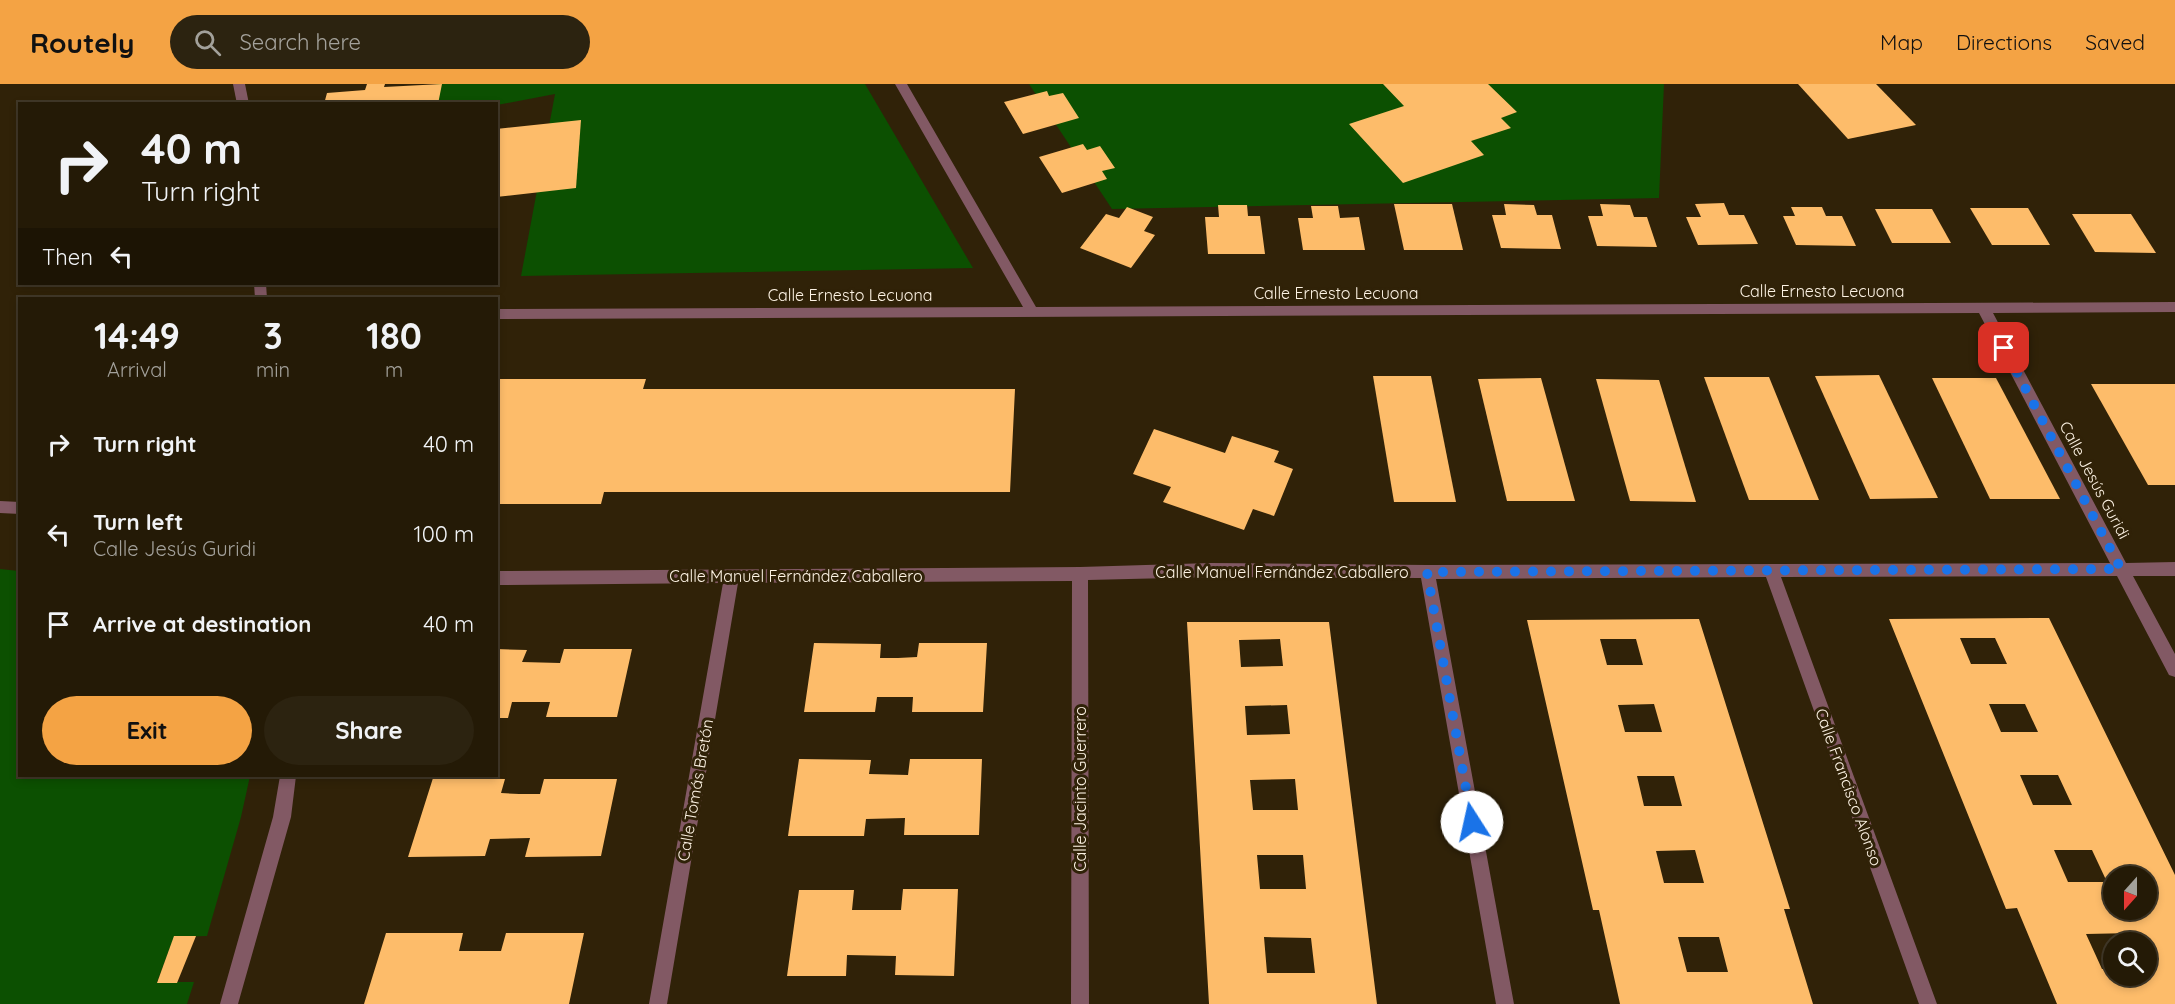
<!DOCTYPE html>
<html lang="en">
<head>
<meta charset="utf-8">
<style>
	body { margin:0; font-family:Quicksand,sans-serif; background:#2c2310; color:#f1f3f6; height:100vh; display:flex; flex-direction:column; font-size:22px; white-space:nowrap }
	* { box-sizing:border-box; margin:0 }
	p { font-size:20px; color:#a3a19b }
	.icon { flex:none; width:33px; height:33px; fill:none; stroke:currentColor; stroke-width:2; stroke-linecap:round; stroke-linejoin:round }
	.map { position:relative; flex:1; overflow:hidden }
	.drawer { position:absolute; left:18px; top:213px; width:480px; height:480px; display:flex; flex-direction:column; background:#241a06; border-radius:0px; box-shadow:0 3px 9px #0003,0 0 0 2px #413828 }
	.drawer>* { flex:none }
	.hud { position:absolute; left:18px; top:18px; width:480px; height:183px; border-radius:0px; box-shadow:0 3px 9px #0003,0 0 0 2px #413828; background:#241a06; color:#f1f3f6; overflow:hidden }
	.needle { width:39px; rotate:201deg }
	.fabs { position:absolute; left:2103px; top:782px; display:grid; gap:12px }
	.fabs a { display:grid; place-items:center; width:54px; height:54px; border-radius:50%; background:#241a06; box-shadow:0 3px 9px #0003,0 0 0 2px #413828; font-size:30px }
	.pin { position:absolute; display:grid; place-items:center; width:51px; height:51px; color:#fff; margin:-26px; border-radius:12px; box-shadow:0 3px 9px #0006 }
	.me { position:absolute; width:66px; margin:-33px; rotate:350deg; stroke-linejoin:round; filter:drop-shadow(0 0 4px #0008) }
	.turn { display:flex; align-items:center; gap:21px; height:126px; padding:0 24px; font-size:27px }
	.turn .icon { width:78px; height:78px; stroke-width:2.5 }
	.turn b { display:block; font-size:42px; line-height:51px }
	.then { display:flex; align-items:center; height:57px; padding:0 24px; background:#0003; gap:12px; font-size:22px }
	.eta { display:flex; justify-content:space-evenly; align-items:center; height:102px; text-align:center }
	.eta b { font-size:36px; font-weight:700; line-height:42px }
	.cta { display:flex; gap:12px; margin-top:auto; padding:12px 24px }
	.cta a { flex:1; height:69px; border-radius:36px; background:#f4a344; color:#111; font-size:24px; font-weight:700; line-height:69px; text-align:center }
	.cta a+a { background:#2c2310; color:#f1f3f6 }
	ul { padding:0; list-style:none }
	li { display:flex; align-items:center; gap:18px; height:90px; padding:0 24px }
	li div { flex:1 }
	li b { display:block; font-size:22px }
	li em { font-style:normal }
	header { display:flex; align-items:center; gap:36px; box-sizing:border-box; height:84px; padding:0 30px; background:#f4a344; color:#111 }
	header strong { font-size:28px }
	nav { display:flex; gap:33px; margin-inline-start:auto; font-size:21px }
	.search { width:420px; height:54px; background:#2c2310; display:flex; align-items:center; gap:15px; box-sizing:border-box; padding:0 21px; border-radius:33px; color:#a3a19b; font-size:22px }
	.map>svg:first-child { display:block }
	.green { fill:#0c5001 }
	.building { fill:#fdbc6a; fill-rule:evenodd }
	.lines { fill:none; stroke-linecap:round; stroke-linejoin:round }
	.minor { fill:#825964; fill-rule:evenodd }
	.route { stroke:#1a73e8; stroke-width:10; stroke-dasharray:0 18 }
	.labels { text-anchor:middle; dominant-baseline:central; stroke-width:6; stroke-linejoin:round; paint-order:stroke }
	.street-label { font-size:16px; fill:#fdf3e4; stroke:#302208 }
</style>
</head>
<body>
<header>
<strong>Routely</strong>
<div class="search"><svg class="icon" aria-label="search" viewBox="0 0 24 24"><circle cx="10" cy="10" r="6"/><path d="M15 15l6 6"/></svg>Search here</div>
<nav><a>Map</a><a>Directions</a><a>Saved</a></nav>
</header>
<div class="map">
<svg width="2175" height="920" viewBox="0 0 2175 920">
	<rect width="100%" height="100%" fill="#302208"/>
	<g class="green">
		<polygon points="436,0 865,0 973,184 521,192 555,10 497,21 431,20"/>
		<polygon points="1029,0 1664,0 1659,114 1112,125"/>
		<polygon points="0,485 19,487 20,692 250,692 241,733 207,852 174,853 157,898 194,898 187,920 0,920"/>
	</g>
	<g class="building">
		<polygon points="367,0 385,0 384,3 442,0 438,20 324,20 327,9 365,6"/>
		<polygon points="1383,0 1488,0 1517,28 1501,34 1511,44 1471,57 1484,71 1403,99 1349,40 1404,22"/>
		<polygon points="1798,0 1876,0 1916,41 1848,55"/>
		<polygon points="1047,7 1049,12 1063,9 1079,34 1023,50 1004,18"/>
		<polygon points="581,36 576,104 496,113 496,45"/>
		<polygon points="1083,60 1087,66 1100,62 1115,84 1102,87 1107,95 1062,109 1039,73"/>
		<polygon points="1724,119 1729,131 1744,131 1758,160 1698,161 1686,133 1701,133 1695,120"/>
		<polygon points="1394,120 1452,120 1463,166 1404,166"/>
		<polygon points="1504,120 1534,121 1537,131 1552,131 1561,165 1501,164 1492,131 1506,131"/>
		<polygon points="1600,120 1630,121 1634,133 1647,133 1657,163 1597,162 1588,132 1603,132"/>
		<polygon points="1218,121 1247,121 1248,132 1260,132 1265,170 1208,170 1205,133 1219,133"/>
		<polygon points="1311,122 1338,122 1340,134 1359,133 1365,166 1303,166 1298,134 1313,134"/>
		<polygon points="1127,123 1153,133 1144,147 1155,151 1131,184 1080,164 1106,130 1119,134"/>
		<polygon points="1791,123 1822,123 1826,132 1842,132 1856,162 1796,161 1783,132 1795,132"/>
		<polygon points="1970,124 2028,124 2050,161 1992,161"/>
		<polygon points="1875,125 1932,125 1951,159 1892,159"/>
		<polygon points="2072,130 2131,130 2156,169 2095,168"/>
		<polygon points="1879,291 1938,414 1870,415 1815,292"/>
		<polygon points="1373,292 1431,292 1456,418 1394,418"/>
		<polygon points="1704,293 1769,293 1819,416 1749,416"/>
		<polygon points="1541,294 1575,417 1507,417 1478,295"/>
		<polygon points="1932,294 1996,294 2060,415 1990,415"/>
		<polygon points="496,295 646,295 643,305 1015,305 1010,408 604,408 601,420 496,420"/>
		<polygon points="1596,295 1659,296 1696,418 1630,417"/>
		<polygon points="2091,300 2175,300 2175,401 2148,401"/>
		<polygon points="1154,345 1225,369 1232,352 1279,367 1274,378 1293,385 1274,432 1253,425 1244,446 1163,418 1171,403 1133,390"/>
		<path d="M2049,534L2175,791V920H2057L2017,824L2006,825L1889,535ZM1960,554H1995L2007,580H1971ZM1989,620H2025L2038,648H2001ZM2020,691H2058L2072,721H2033ZM2054,766H2092L2107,798H2068ZM2114,792H2146V825H2114ZM2133,849L2137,858H2146V878L2150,885H2146V891H2114V885H2102L2086,850Z"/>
		<path d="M1699,535L1790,825H1784L1813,920H1620L1599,826H1593L1527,536ZM1600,555H1636L1643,581H1607ZM1654,620L1662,648H1625L1618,621ZM1637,692H1674L1682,722H1644ZM1695,766L1704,799H1664L1656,767ZM1678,853H1719L1728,888H1687Z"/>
		<path d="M1187,538H1329L1377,920H1209ZM1280,555L1283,582L1241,583L1239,556ZM1287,621L1290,650L1247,651L1245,622ZM1295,695L1298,726H1253L1250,696ZM1257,771H1303L1306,805H1260ZM1264,853L1311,854L1315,889H1267Z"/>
		<polygon points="814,559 881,560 880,574 898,574 917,573 919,559 987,559 983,628 912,628 913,613 877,613 875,628 804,628"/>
		<polygon points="496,565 527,566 522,578 560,579 564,565 632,565 617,633 546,633 550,618 512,618 508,634 496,634"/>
		<polygon points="799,675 871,676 869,690 908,691 910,675 982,675 979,751 904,751 905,734 866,735 864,752 788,752"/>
		<polygon points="433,694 505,695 501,709 519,710 540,710 544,695 617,695 601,772 525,773 530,754 490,755 485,772 408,773"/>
		<polygon points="903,805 958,805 954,892 895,891 896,872 847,871 846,892 787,892 799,806 854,806 852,826 901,826"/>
		<polygon points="386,849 463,849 459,867 501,867 506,849 584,849 569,920 364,920"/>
		<polygon points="174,852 196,852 177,899 157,899"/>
	</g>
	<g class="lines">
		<g class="minor">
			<polygon points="233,0 245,0 249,20 237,20"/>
			<polygon points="895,0 907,0 1036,223 2175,218 2175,228 1993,229 2126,479 2175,478 2175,492 2133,492 2175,570 2175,593 2169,591 2117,492 1781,493 1937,920 1919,920 1766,493 1436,495 1514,920 1496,920 1421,494 1211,493 1088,496 1089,920 1071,920 1072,497 738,499 667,920 649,920 723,499 496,501 496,487 1080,483 1211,479 1427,481 2110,479 1979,229 496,235 496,225 1023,223"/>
			<polygon points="254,200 266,200 267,214 255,214"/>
			<polygon points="0,417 20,418 20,430 0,429"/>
			<polygon points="280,692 296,692 291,733 238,920 220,920 273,733"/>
		</g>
	</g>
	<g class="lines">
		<polyline class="route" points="1472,738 1427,488 2121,485 2004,264"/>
	</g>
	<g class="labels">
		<g class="street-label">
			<text x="1822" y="207">Calle Ernesto Lecuona</text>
			<text x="1336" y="209">Calle Ernesto Lecuona</text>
			<text x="850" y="211">Calle Ernesto Lecuona</text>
			<text transform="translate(2095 396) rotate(62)">Calle Jesús Guridi</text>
			<text x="1282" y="488">Calle Manuel Fernández Caballero</text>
			<text x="796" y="492">Calle Manuel Fernández Caballero</text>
			<text transform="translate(1849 703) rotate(70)">Calle Francisco Alonso</text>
			<text transform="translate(1080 705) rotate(-90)">Calle Jacinto Guerrero</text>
			<text transform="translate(695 706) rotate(-80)">Calle Tomás Bretón</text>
		</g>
	</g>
</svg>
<div class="fabs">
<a><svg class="needle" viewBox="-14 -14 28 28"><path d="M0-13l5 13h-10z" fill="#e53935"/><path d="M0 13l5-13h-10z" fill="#a3a19b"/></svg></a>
<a><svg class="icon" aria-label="search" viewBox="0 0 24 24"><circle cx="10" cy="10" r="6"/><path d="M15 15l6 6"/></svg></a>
</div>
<div class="pin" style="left:2004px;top:264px;background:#d93025"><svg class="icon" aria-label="arrive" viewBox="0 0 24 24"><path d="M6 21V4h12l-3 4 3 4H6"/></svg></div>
<svg class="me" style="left:1472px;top:738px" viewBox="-20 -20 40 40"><circle r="19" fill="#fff"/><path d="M0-13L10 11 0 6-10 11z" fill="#1a73e8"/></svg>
<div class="hud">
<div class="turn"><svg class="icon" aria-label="right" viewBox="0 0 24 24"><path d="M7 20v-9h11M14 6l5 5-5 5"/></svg><div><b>40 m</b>Turn right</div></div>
<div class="then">Then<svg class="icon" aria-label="left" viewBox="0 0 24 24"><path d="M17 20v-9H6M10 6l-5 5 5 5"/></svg></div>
</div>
<section class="drawer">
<div class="eta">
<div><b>14:49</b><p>Arrival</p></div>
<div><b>3</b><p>min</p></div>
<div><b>180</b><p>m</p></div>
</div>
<ul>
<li><svg class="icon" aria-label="right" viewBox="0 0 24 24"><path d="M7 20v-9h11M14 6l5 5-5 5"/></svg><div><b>Turn right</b></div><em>40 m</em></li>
<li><svg class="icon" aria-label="left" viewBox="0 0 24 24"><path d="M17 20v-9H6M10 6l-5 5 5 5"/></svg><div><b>Turn left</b><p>Calle Jesús Guridi</p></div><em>100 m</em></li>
<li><svg class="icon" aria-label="arrive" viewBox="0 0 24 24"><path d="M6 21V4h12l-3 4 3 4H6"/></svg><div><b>Arrive at destination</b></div><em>40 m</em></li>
</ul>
<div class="cta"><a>Exit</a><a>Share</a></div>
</section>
</div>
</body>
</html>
